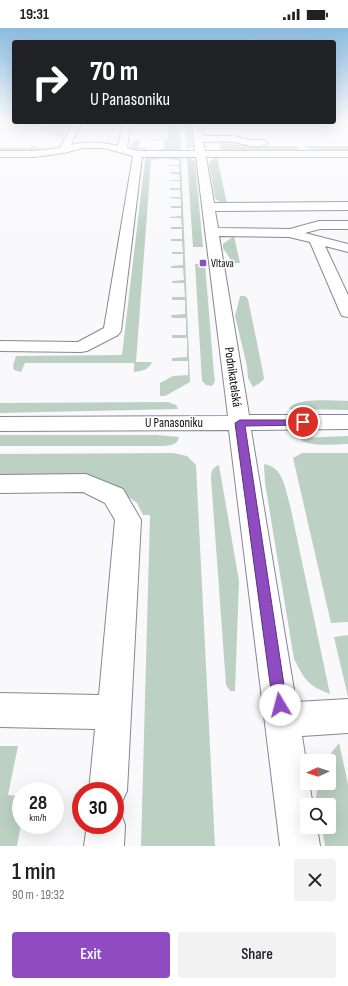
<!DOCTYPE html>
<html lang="en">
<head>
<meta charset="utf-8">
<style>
	body { margin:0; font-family:"Sofia Sans Condensed",sans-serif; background:#f2f2f2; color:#202124; height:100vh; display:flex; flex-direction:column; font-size:15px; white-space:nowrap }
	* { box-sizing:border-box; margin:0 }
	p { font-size:13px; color:#757577 }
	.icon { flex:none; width:22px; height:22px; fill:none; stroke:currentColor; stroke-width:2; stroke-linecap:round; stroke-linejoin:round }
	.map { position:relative; height:818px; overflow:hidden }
	.sheet { display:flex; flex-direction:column; background:#fff; flex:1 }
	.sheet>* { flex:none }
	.hud { position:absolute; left:12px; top:12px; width:324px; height:84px; border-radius:4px; box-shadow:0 4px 16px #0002; background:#202124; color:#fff; overflow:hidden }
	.needle { width:26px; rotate:266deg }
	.fabs { position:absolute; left:300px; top:726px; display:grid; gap:8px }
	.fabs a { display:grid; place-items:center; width:36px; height:36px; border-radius:4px; background:#fff; box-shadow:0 4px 16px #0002; font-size:20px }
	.speed { position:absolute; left:12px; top:754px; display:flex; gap:8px; font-size:20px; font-weight:700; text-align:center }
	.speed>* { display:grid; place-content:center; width:52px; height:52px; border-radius:50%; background:#fff; box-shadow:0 4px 16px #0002; line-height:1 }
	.speed small { font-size:10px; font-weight:400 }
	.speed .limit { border:6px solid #d22; background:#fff; color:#111 }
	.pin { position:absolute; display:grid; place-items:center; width:34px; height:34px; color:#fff; margin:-17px; border:2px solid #fff; border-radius:50%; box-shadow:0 1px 4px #0007 }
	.me { position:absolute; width:44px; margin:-22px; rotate:352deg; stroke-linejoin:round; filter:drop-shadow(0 0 3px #0008) }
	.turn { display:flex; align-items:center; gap:14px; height:84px; padding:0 12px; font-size:18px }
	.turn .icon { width:52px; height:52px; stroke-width:2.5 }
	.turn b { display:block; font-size:28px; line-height:34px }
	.round { display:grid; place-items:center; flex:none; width:42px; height:42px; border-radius:4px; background:#f2f2f2 }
	.overview { display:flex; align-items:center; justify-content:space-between; height:68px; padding:0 12px }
	h1 { font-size:24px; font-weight:600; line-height:30px }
	.cta { display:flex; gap:8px; margin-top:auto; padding:8px 12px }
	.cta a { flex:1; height:46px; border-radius:4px; background:#8f4cc1; color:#fff; font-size:16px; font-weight:600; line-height:46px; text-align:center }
	.cta a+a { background:#f2f2f2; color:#202124 }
	.status { display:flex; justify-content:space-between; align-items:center; height:28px; padding:0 20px; background:#fff; direction:ltr }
	.status svg { height:11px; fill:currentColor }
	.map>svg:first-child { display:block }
	.green { fill:#bcd1c4 }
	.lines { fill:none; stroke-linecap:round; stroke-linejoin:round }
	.minor-casing { stroke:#898695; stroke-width:2 }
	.minor { fill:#fff; fill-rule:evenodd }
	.route { fill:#8f4cc1; stroke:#5d317d }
	.poi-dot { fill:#8f4cc1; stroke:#fff; stroke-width:1.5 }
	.labels { text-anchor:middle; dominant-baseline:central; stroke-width:3; stroke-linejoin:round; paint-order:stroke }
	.far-poi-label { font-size:11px; fill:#0f0e13; stroke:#fff; text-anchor:start }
	.street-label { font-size:13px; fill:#0f0e13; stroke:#fff }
</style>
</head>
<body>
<div class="status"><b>19:31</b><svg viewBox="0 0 49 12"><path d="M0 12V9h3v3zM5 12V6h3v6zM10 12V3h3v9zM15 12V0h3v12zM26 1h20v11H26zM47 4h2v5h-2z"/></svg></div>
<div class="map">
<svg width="348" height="818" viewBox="0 0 348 818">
	<rect width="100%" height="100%" fill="#f9f9fc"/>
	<g class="green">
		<polygon points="67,94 71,94 62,110 39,104 43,99"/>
		<polygon points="168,94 179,94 181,122 160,122 160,121 164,121 164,112 140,112 139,120 146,120 146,122 134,121 131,119 130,116 136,112 143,112 168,111"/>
		<polygon points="184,94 190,94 193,118 187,122"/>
		<polygon points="219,114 247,118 297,118 299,122 319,121 306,120 305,118 348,118 348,125 222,125"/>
		<polygon points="31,117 44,122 0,126 0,120 29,120"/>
		<path d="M165,128L161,131L151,132L136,334H152C149,342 141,343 134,344V335H25L21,344L14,342L13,338L16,328L122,327L145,132L147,129Z"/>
		<polygon points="172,128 181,128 181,130 190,354 165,368 160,368 160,355 173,348 188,347 188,333 172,333 172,330 187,329 187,310 172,310 172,307 186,307 186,290 172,290 171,287 185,286 185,272 172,272 172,269 185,269 184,255 172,255 172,253 184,252 183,240 171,240 171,238 183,237 183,226 172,226 172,224 183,224 182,213 171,213 171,211 182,211 182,201 171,201 171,199 182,199 181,190 170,190 170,189 181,188 181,180 171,180 171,178 181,178 181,171 170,170 170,169 181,169 180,162 170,162 170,160 180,160 180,153 171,153 171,152 180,152 179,146 171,146 171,144 180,144 179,138 170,138 170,137 179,137 179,132 167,131 168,129"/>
		<polygon points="187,129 193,132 195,134 203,219 193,219"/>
		<polygon points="217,129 227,176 220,174 215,170 209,134"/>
		<polygon points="234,208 240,235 233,235 223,220 223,216"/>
		<polygon points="195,236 205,236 214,346 215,353 212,358 206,357 202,353"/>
		<polygon points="240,268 245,268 248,271 263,344 264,351 260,355 253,359 248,350 247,338 235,288"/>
		<path d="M348,373V382L289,381C295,369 335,373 348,373Z"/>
		<polygon points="168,374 176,377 178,381 0,385 0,375"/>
		<path d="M0,407H157L179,409C177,418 170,417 163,418H0Z"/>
		<path d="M348,408V416C337,416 305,420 300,410Z"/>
		<polygon points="173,425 187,428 196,437 215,818 141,818 150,487 143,487 137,475 126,467 0,450 0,426"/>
		<polygon points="302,425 348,425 348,594 331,595 293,430"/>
		<path d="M264,436C284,439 285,461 290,477L330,666C307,657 305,652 294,631L265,455Z"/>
		<path d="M219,437L239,553L235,663H230L226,657L211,450C211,443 213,439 219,437Z"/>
		<polygon points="348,607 348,669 334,609"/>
		<polygon points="339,715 348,756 348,818 325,818 322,799 329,799 329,777 318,777 316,769 318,755 329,755 329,733 325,733"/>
		<polygon points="0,718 18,718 8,767 21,768 21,796 17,818 0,818"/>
	</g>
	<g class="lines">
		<g class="minor-casing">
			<g id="minor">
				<path d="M74,94H82L71,117C87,113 102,114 118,118L123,94H131L127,120L138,123H195L192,94H200L203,108H233L250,112H263L268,115C259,123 243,115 233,114C223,113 213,114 203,114L205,123H348V129H206L214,175L348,174V182L215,183L218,200L290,201L319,193H348V201H320L305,205L348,216V224L325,218L348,267V289L342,288L340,284L310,214L289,209L219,208L249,387H348V401L251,402L296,674L348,671V705L302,708L307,740V755H309L313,777H307V799H317L320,818H280L229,402L0,403V389L228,388L196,129H142L121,303L118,307L87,323L81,324L0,323V313L78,314L104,300L133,128L104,120H82L64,125L35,129H0V123H35L60,120Z"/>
				<polygon points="86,446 123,461 141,492 127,763 121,776 115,779 115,763 89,763 95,701 0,699 0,665 99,667 115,492 105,475 83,464 0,465 0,447"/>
				<polygon points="115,781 120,783 125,797 124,818 84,818 87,797 115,797"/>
			</g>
		</g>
		<use href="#minor" class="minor"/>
	</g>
	<linearGradient id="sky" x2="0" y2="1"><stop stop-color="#8bbce0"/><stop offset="0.45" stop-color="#fcfcfe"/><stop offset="1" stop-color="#fcfcfe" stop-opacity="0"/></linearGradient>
	<rect width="348" height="208" fill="url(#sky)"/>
	<polygon class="route" points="240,392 303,392 307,394 303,397 245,398 287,677 285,682 280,684 275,682 273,677 235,395"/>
	<rect class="poi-dot" x="199" y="231" width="8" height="8" rx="2"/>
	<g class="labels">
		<g class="far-poi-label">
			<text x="211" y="235">Vltava</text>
		</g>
		<g class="street-label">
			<text transform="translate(233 349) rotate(82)">Podnikatelská</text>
			<text x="174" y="395">U Panasoniku</text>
		</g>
	</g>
</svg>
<div class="fabs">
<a><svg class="needle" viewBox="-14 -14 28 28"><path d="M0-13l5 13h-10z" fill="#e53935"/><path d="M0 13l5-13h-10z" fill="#757577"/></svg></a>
<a><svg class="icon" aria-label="search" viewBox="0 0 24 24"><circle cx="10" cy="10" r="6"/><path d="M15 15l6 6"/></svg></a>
</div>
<div class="speed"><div>28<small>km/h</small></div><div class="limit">30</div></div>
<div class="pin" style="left:303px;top:394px;background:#d93025"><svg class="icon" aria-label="arrive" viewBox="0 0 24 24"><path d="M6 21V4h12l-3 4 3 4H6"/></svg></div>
<svg class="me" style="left:280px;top:677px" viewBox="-20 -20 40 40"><circle r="19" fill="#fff"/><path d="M0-13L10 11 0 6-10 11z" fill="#8f4cc1"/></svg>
<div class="hud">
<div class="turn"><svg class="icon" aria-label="right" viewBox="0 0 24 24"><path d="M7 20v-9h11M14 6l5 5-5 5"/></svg><div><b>70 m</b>U Panasoniku</div></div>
</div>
</div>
<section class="sheet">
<div class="overview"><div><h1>1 min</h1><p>90 m · 19:32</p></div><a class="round"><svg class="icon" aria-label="close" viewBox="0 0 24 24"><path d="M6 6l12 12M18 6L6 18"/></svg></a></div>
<div class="cta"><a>Exit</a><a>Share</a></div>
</section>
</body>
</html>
